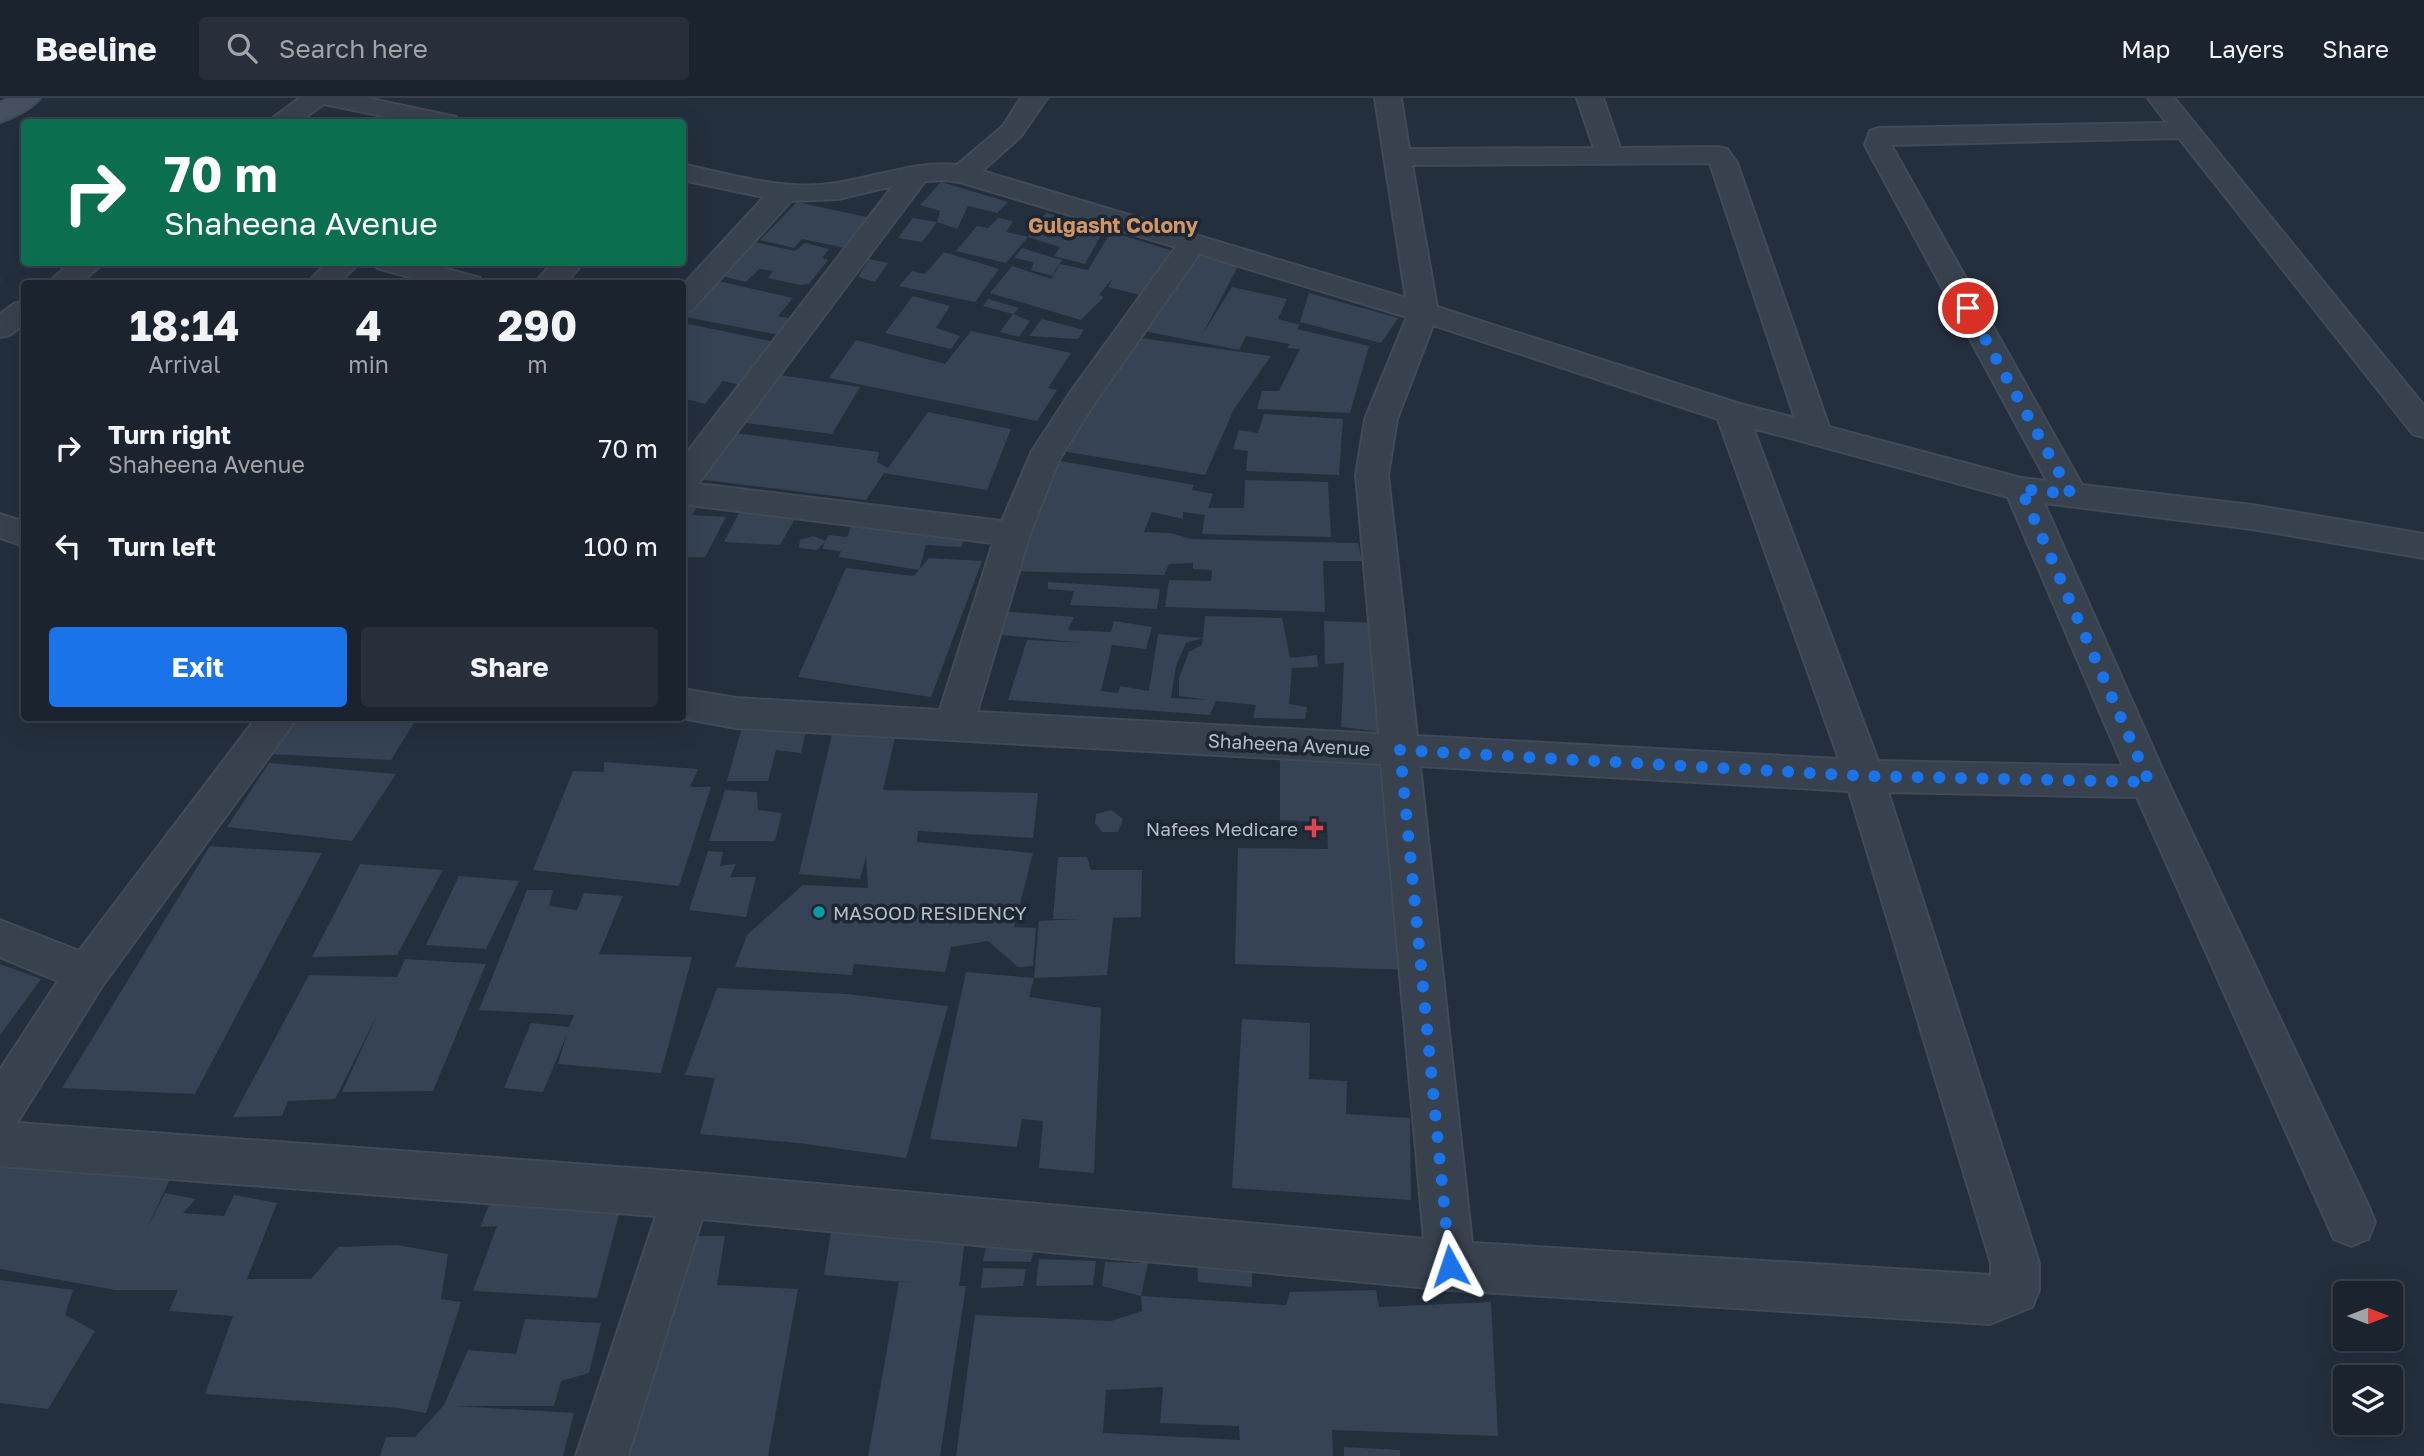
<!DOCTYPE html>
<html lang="en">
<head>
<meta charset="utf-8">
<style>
	body { margin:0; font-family:"Golos Text",sans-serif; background:#282f3a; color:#f1f3f6; height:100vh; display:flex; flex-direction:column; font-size:26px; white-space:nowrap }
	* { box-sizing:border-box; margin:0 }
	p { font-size:23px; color:#a0a4aa }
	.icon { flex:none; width:38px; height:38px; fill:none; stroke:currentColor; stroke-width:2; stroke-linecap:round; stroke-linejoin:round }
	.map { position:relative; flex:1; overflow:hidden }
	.drawer { position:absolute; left:21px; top:182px; width:665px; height:441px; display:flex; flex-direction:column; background:#1b232e; border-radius:7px; box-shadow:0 7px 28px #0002,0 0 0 2px #39404a }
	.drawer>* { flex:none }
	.guide { position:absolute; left:21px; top:21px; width:665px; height:147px; border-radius:7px; box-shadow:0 7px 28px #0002,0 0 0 2px #39404a; background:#0b6e4f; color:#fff; overflow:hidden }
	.needle { width:46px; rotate:90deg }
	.tools { position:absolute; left:2333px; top:1183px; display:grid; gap:14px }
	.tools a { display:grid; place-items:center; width:70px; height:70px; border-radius:7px; background:#1b232e; box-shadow:0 7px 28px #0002,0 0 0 2px #39404a; font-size:35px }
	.pin { position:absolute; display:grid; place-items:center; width:60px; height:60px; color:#fff; margin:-30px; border:4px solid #fff; border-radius:50%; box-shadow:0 2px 7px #0007 }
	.me { position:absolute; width:77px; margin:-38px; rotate:355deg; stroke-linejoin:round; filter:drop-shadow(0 0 5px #0008) }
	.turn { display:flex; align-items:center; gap:24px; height:147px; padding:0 28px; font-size:32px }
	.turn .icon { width:91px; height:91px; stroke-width:2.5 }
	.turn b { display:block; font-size:49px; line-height:60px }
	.eta { display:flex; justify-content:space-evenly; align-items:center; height:119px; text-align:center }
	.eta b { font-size:42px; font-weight:700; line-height:49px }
	.action { display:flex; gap:14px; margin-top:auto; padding:14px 28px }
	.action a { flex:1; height:80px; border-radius:7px; background:#1a73e8; color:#fff; font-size:28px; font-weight:700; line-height:80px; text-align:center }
	.action a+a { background:#282f3a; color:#f1f3f6 }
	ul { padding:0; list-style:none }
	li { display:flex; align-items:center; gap:21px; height:98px; padding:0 28px }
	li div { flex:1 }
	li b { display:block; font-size:26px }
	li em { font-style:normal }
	header { display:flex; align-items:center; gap:42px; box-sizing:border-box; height:98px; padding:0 35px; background:#1b232e; border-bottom:2px solid #39404a }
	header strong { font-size:33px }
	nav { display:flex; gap:38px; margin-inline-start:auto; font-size:24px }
	.search { width:490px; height:63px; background:#282f3a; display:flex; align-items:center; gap:18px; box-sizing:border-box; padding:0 24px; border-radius:7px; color:#a0a4aa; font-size:26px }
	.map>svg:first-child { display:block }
	.building { fill:#364354; fill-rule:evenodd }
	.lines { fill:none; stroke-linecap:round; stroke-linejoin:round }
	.street-casing { stroke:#414a57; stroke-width:4 }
	.secondary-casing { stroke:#414a57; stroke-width:4 }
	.street { fill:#38414e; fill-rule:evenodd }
	.secondary { fill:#465061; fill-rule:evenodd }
	.route { stroke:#1a73e8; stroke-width:12; stroke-dasharray:0 21.6 }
	.health-dot { fill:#e0444e; stroke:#1d2633; stroke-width:2.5 }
	.culture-dot { fill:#0f9aa8; stroke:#1d2633; stroke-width:2.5 }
	.labels { text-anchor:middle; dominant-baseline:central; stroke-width:7; stroke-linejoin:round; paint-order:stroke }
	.street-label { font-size:19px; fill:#b4bcc9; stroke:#1d2633 }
	.poi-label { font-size:19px; fill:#b4bcc9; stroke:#1d2633; text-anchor:end }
	.far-district-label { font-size:21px; font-weight:bold; fill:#d59563; stroke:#1d2633 }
</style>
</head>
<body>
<header>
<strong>Beeline</strong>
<div class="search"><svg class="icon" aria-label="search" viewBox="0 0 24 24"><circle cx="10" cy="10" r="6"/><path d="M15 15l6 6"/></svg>Search here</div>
<nav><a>Map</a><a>Layers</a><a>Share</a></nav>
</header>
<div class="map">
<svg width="2424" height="1358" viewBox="0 0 2424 1358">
	<rect width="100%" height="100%" fill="#242f3e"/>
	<g class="building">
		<polygon points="941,84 1008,104 997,115 968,108 957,131 937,124 940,113 920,107"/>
		<polygon points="797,104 871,120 845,150 802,141 794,150 760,142"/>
		<polygon points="1046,115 1105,130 1085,166 1054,158 1060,149 1028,139"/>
		<polygon points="913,120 937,124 922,144 898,140"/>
		<polygon points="998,120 1013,123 1006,134 1028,139 1006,165 956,153 977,128 988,130"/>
		<polygon points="1111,134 1173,153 1140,197 1108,189 1112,181 1099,197 1104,199 1081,222 990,195 1012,168 1051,181 1060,166 1088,172"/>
		<polygon points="754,144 795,153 805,145 829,151 822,160 828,162 809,186 800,187 768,180 773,173 759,171 746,184 722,178"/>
		<polygon points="1022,150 1048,158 1062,162 1052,178 1031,172 1034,164 1014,160"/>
		<polygon points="944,154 999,171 975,204 899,188 912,173 925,176"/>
		<polygon points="1193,157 1238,168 1202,237 1232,189 1287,201 1278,221 1300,227 1297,231 1369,248 1350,315 1257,311 1262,293 1279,293 1300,251 1287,250 1290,246 1246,238 1239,252 1139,232"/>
		<polygon points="869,161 888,165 875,184 858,179"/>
		<polygon points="714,182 793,200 778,218 793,221 780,237 685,219"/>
		<polygon points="1309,195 1398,220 1381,245 1300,224"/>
		<polygon points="913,198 950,208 936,230 960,238 951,251 885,235"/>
		<polygon points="988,201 1019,210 1013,216 983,208"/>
		<polygon points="1013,216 1030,223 1019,239 1000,234"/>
		<polygon points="1042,221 1084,232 1078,241 1029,238"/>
		<polygon points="689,226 775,244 741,287 723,283 705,306 682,300 682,234"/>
		<polygon points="971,233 1071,255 1048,290 1057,292 1037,323 829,280 856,242 945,266"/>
		<polygon points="1140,240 1271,258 1234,311 1205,377 1062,353"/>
		<polygon points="773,276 860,289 832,336 739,324"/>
		<polygon points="928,314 1011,331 987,392 884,375 866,402 697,381 735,335 879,354 877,364 888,370"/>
		<polygon points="1264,316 1343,321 1339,377 1246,373 1248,353 1233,351 1239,332 1258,335"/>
		<polygon points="1055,362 1194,387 1192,392 1213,396 1208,410 1244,410 1245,382 1328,384 1331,439 1202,436 1205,417 1183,414 1183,421 1152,414 1144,434 1170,435 1192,441 1358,445 1362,463 1323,463 1325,514 1165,509 1169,482 1211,483 1212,472 1193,471 1193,465 1169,466 1164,477 1011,473"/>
		<polygon points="682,397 700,404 692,417 726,419 705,459 682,459"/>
		<polygon points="745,403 801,410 780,447 724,444"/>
		<polygon points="854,421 967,434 961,449 926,447 919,472 929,460 982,463 931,599 798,579 846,470 914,478 919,472 839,459 841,453 822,451 828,437 847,439"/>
		<polygon points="813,438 826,443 817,452 799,450 800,442"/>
		<polygon points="1048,484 1160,491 1157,511 1070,507 1074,493 1048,491"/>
		<polygon points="1001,513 1074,519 1068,532 1111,534 1114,523 1152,529 1146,551 1112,547 1101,593 1118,595 1120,588 1149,593 1158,536 1203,540 1186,545 1176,568 1171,600 1208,602 1179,598 1179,580 1189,554 1202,547 1205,518 1282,520 1290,560 1317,557 1318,569 1292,570 1289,606 1307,609 1305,621 1253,620 1256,607 1216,603 1210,617 1008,602 1027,542 1085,545 993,536"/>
		<polygon points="1324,523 1380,525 1399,636 1341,629 1344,565 1325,566"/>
		<polygon points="746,615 809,619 801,655 776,652 768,683 727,683"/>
		<polygon points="294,620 417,620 391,662 269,656"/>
		<polygon points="833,632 896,635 883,692 1038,695 1033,740 918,733 917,744 1033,755 1014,829 1036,830 1033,868 1018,869 988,843 951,849 945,874 854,866 852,877 735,869 747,837 803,787 868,790 866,759 860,781 799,776"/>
		<polygon points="1400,652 1410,872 1235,866 1238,750 1328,751 1327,724 1280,722 1280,655"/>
		<polygon points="604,664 698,671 690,689 711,689 679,788 533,772 573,673 604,674"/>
		<polygon points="269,665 396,676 352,743 227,729"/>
		<polygon points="725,692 757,694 758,712 782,715 775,743 709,743"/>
		<polygon points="1111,712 1123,721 1118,734 1102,734 1095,725 1096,716"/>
		<polygon points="210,748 322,755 195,996 62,990"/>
		<polygon points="708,753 723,754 720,768 736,766 730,779 756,779 746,819 689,812"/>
		<polygon points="1058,759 1087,759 1091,772 1142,772 1141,819 1113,820 1107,877 1034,880 1029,899 1101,910 1094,1075 1039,1070 1043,1023 1022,1021 1017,1049 930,1041 966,874 1034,880 1039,823 1080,821 1053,821"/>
		<polygon points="360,766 443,772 397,857 312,859"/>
		<polygon points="459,778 519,783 486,851 426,847"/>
		<polygon points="527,792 553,792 549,808 577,812 584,795 623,798 599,856 692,859 661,975 558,966 567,936 543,994 504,990 531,925 569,929 574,917 479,912"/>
		<polygon points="405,861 486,866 433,993 342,994 378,915 335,1001 288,1003 282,1018 233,1019 309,877 397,879"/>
		<polygon points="0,866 41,881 0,937"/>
		<polygon points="717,890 847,896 948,908 906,1060 799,1045 700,1036 715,980 685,977"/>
		<polygon points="1242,921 1310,925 1309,981 1347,983 1346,1016 1410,1020 1411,1102 1232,1090"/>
		<polygon points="8,1057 180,1060 146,1132 165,1095 196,1101 183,1115 224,1118 234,1097 277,1105 247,1181 311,1181 338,1149 397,1147 448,1156 441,1201 461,1204 426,1315 399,1310 205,1296 233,1218 169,1213 178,1192 115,1192 0,1171 0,1068"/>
		<polygon points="499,1083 622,1105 597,1200 473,1193 497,1128 480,1129"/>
		<polygon points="833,1123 966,1135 959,1188 966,1188 940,1358 868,1358 899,1184 916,1185 824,1177"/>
		<polygon points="989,1133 1037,1135 1031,1164 983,1163"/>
		<polygon points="685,1138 725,1138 717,1187 798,1191 768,1358 618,1358"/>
		<polygon points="1197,1160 1252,1168 1252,1189 1198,1184"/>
		<polygon points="1039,1161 1096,1163 1093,1187 1036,1188"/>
		<path d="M1105,1164L1148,1165L1141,1198L1286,1207L1290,1194L1376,1192L1379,1209L1491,1204L1498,1338L1332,1332L1333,1358H956L975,1217L1111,1223L1142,1213L1141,1198L1102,1188ZM1163,1289L1160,1325L1239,1328L1240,1342L1103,1335L1106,1292Z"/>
		<polygon points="983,1170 1026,1171 1023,1188 981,1190"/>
		<polygon points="0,1182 73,1192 65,1217 95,1233 48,1311 0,1305"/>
		<polygon points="525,1221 601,1225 589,1275 561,1283 554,1308 456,1308 574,1315 563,1358 380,1358 386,1339 415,1339 444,1307 468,1252 516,1256"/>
		<polygon points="1344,1349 1400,1352 1400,1358 1344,1358"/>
	</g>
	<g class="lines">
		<g class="street-casing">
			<g id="street">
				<polygon points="300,0 367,0 456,19 460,24 412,24 324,6 299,24 271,24 274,19"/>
				<path d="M1021,0H1047L1021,38L982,73L1406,200L1375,0H1401L1409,51L1594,50L1577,0H1603L1620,50L1718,49L1727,51L1737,65L1829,329L2021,380L2047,383L1865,47L1870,33L1879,30L2167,25L2148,0H2174L2424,308V339L2413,336L2179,40L1891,47L2082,387L2252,407L2424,436V460L2252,431L2044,405L2168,684L2368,1107L2375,1124L2368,1141L2351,1148L2334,1141L2137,699L1888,694L2039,1165V1192L2032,1209L1990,1226L1450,1192L702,1121L628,1358H576L656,1118L0,1068V972L58,883L0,859V822L79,853L256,620H295L290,630L102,888L17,1025L686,1074L1424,1141L1381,666L736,630L682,620V591L736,600L940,612L993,445L682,406V361L893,88L838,101L791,103L692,212L682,215V188L764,99L682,82V66C727,76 774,90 820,87C866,84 910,62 957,67L1003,28ZM1710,65L1795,320L1740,306L1437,209L1412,67ZM945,82L960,84L1176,149L1070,295L1032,353L1002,423L698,386L925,83ZM1199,156L1407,219L1365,321L1356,377L1379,636L977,614L1030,436L1059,362L1092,309ZM1433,227L1718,321L1839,661L1417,638L1388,377L1397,321ZM1753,330L2008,399L2123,668L1878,663ZM1420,668L1849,693L1991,1165V1177L1472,1145Z"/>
				<polygon points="71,164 104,164 80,186 47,186"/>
				<polygon points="328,164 360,164 338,186 306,186"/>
				<polygon points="373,164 422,164 480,180 484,186 435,186 377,170"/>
				<polygon points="553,164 584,164 565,186 534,186"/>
				<polygon points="24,203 24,226 10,237 0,239 0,216 14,206"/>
				<polygon points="0,416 24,424 24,448 0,440"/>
			</g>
		</g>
		<g class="secondary-casing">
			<path id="secondary" d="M9,0H40C31,11 13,20 0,24V5Z"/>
		</g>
		<use href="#street" class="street"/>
		<use href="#secondary" class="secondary"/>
	</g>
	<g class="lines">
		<polyline class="route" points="1450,1168 1400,652 1864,678 2149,684 2021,391 2071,396 1968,210"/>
	</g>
	<path class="health-dot" d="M1310.5 719.5h7v7h7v7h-7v7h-7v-7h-7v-7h7z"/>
	<circle class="culture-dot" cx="819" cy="814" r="7"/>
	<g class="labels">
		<g class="street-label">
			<text transform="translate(1289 646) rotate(3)">Shaheena Avenue</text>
		</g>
		<g class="poi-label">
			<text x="1298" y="730">Nafees Medicare</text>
			<text x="833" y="814" text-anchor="start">MASOOD RESIDENCY</text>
		</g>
		<g class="far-district-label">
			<text x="1113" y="127">Gulgasht Colony</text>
		</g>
	</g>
</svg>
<div class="tools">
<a><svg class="needle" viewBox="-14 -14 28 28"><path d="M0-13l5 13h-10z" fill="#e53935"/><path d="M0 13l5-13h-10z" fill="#a0a4aa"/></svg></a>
<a><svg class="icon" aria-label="layers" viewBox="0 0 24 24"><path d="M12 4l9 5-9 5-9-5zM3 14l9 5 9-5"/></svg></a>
</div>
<div class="pin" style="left:1968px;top:210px;background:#d93025"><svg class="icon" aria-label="arrive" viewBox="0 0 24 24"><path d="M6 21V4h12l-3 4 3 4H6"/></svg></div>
<svg class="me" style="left:1450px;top:1168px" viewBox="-20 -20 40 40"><path d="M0-17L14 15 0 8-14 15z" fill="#1a73e8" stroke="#fff" stroke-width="4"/></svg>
<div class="guide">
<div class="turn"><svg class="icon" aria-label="right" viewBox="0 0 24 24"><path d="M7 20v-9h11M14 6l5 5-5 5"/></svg><div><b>70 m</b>Shaheena Avenue</div></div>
</div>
<section class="drawer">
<div class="eta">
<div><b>18:14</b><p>Arrival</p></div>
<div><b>4</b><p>min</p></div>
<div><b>290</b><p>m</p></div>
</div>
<ul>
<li><svg class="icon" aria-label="right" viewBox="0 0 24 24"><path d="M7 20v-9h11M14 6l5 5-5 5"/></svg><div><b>Turn right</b><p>Shaheena Avenue</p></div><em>70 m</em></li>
<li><svg class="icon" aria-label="left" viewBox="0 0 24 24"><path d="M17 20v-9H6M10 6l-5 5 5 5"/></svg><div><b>Turn left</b></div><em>100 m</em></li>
</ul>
<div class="action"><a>Exit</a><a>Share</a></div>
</section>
</div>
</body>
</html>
